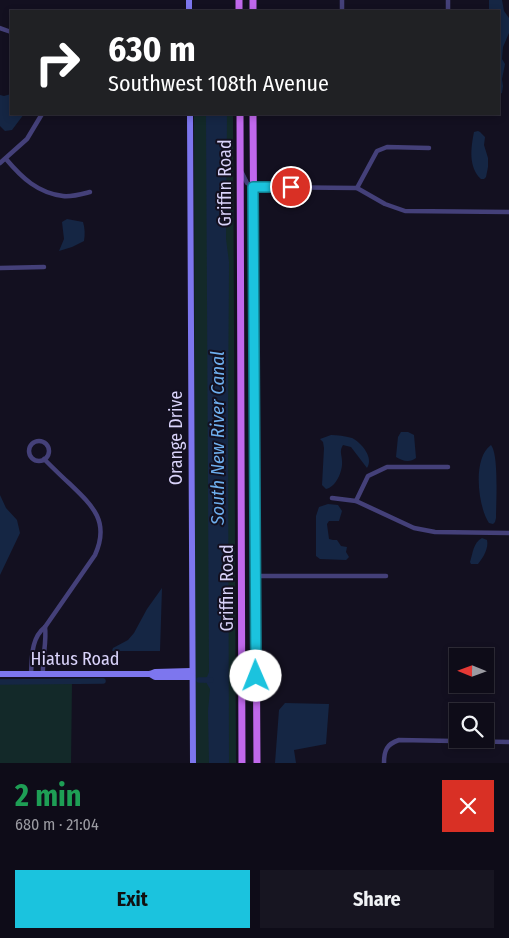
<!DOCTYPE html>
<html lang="en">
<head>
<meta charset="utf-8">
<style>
	body { margin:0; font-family:"Fira Sans Condensed",sans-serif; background:#171521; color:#f1f3f6; height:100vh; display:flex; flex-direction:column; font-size:19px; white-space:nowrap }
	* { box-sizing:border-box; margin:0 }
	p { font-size:16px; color:#9b9ba2 }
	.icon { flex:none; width:28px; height:28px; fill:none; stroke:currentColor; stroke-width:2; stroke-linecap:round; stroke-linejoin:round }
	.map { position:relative; height:763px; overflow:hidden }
	.panel { display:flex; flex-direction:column; background:#0e0c18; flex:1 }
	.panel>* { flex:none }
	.hud { position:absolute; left:10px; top:10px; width:490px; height:105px; border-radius:0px; box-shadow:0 2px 8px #0003,0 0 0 1px #2e2c37; background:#202124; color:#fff; overflow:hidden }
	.needle { width:32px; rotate:271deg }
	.buttons { position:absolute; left:449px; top:648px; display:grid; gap:10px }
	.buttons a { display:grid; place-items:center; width:45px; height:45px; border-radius:0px; background:#0e0c18; box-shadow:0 2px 8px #0003,0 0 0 1px #2e2c37; font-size:25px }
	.pin { position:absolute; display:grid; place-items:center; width:42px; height:42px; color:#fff; margin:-21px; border:2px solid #fff; border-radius:50%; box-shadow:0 1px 5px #0007 }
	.me { position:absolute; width:55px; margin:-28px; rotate:359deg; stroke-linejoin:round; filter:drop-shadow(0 0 4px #0008) }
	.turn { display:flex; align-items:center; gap:18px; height:105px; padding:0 15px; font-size:22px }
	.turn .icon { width:65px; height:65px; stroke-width:2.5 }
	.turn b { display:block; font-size:35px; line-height:42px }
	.round { display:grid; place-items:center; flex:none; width:52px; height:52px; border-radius:0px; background:#171521 }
	.summary { display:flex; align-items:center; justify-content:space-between; height:85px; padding:0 15px }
	h1 { font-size:30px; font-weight:700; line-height:38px; color:#1e9e55 }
	.cta { display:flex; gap:10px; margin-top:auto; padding:10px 15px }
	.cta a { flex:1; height:58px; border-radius:0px; background:#1bc3de; color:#111; font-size:20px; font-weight:700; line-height:58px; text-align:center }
	.cta a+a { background:#171521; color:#f1f3f6 }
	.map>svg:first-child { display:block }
	.green { fill:#132929 }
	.water { fill:#152644 }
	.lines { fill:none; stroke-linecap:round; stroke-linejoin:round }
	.canal { stroke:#152644; stroke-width:5.5 }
	.street { stroke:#444079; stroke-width:4.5 }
	.secondary { stroke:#7d76ee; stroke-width:6 }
	.primary { stroke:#c068ec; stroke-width:7 }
	.route-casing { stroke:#127f90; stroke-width:12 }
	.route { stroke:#1bc3de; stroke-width:9 }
	.labels { text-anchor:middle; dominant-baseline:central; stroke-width:4; stroke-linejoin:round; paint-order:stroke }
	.street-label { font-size:18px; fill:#d9d3fa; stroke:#131020 }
	.water-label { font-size:19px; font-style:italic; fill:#6eaeed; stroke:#131020 }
</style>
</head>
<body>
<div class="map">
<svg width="509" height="763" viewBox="0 0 509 763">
	<rect width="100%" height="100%" fill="#131020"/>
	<g class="green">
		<polygon points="194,114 233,114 236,763 195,763"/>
		<polygon points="72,681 71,763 0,763 0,682"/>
	</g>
	<g class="water">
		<polygon points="489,0 502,0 504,11 509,18 509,33 503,47 502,59 505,64 502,79 503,86 502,93 499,94 499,11 489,11"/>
		<polygon points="11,94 11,114 24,114 12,130 5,131 0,126 0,95 4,96"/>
		<polygon points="206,114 227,114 226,239 229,262 228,418 229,763 209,763 208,711 210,689 206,682 204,683 204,678 207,677 209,672"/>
		<path d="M478,131L480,132L485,137L484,145L488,158V167L486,177L484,179H481C468,167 471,147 474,132Z"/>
		<path d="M67,219L83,222C85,228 85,235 84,241L72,247L59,251L64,239L62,222Z"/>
		<path d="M401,432H408L414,435L416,458C410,463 402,461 396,457L398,437Z"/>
		<path d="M331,435C337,435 345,436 352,438C362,443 374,458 367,468L351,447L343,445C339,451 342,455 342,461C343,471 336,487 326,489L322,485L324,448L323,442L320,439Z"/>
		<path d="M491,445C499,455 496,503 496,518L495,522L493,524L489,523C478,507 472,458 491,445Z"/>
		<polygon points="0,495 6,508 17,520 20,533 0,575"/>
		<polygon points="328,504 338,505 342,511 339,521 329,521 327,524 329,539 333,540 337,540 341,546 347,547 346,552 349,557 346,560 320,559 316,556 316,516 319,507"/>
		<path d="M482,538L487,540C489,548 483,558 478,564H471L470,562C473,553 473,543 482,538Z"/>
		<polygon points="162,588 160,651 112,651 113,648 128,640 134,633 147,609"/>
		<polygon points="285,703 329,704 326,744 294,750 296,763 275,763 279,710"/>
	</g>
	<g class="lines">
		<g class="canal">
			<polyline points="199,680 211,680"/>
			<polyline points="0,682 103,681"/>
		</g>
		<g class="street">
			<polyline points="342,0 342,11"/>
			<polyline points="448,0 448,11"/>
			<polyline points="0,28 11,32"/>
			<path d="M6,159C22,178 38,193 63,196C72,197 82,194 90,192"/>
			<polyline points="0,163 27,139 42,114"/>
			<polyline points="242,173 247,183 253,187 357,188 385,204 405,211 509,212"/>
			<polyline points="357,188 377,151 387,147 429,148"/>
			<polyline points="0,268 44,267"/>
			<circle cx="39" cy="451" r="10"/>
			<polyline points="332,498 356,501 414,528 435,532 509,533"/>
			<polyline points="356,501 368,476 387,467 448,467"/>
			<polyline points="255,576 386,576"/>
			<path d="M31,674C32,657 31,638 45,627L95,555C110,522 93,506 70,484C61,476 53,468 44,459"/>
			<path d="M43,674C42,658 47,642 45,627"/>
			<path d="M384,763C384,750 387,744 399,740L509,742"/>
		</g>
		<g class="secondary">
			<polyline points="189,0 189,11"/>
			<polyline points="190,114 193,763"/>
			<polyline points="0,674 150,674 155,672 191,671"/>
			<polyline points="150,674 155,677 192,677"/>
		</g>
		<g class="primary">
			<polyline points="239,0 239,11"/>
			<polyline points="253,0 253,11"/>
			<polyline points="240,114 242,763"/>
			<polyline points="253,114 257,763"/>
		</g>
	</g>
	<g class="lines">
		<g class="route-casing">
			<polyline id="route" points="256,676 253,187 291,187"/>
		</g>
		<use href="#route" class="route"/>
	</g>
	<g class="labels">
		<g class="street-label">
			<text transform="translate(225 183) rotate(-90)">Griffin Road</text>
			<text transform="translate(176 438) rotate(-90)">Orange Drive</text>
			<text transform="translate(227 588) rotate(-90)">Griffin Road</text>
			<text x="75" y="659">Hiatus Road</text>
		</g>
		<g class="water-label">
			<text transform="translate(217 438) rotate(-90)">South New River Canal</text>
		</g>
	</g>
</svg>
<div class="buttons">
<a><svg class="needle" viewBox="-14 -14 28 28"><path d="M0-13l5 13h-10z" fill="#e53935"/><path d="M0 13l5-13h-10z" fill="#9b9ba2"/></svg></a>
<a><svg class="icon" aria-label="search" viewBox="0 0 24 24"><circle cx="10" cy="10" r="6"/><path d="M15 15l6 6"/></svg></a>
</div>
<div class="pin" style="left:291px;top:187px;background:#d93025"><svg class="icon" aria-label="arrive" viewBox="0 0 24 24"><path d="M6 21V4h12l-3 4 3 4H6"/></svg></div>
<svg class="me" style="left:256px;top:676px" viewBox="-20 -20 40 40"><circle r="19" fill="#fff"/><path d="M0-13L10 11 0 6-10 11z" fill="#1bc3de"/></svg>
<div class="hud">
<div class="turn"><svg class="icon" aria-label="right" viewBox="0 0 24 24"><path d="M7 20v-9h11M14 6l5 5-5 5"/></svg><div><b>630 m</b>Southwest 108th Avenue</div></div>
</div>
</div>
<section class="panel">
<div class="summary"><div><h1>2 min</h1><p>680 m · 21:04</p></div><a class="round" style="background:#d93025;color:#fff"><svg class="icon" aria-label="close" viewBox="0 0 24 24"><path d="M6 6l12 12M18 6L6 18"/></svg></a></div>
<div class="cta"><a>Exit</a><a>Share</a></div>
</section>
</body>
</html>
